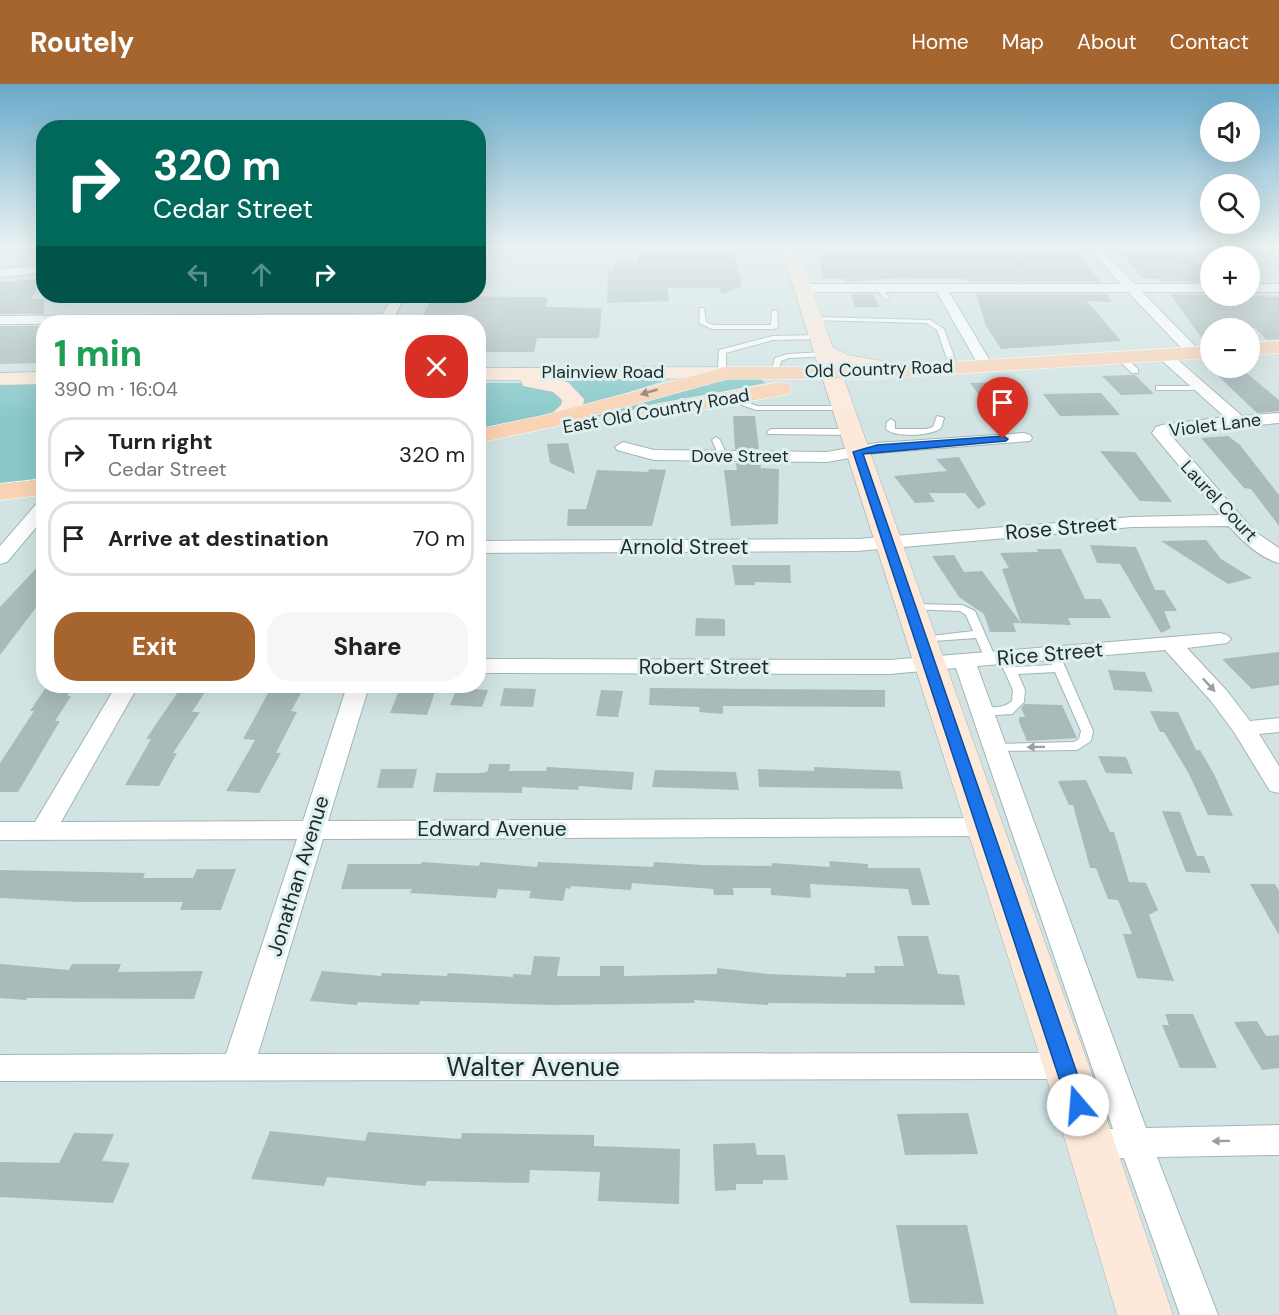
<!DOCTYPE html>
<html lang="en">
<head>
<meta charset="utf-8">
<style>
	body { margin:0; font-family:"DM Sans",sans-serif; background:#f6f6f6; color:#222; height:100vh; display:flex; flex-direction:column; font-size:22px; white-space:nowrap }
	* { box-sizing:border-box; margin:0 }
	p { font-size:20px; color:#767676 }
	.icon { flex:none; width:33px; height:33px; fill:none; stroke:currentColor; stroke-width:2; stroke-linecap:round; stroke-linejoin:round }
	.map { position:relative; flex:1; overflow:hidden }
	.sheet { position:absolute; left:36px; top:231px; width:450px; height:378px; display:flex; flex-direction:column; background:#fff; border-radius:24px; box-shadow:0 6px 24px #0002 }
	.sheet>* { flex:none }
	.banner { position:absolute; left:36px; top:36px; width:450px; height:183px; border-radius:24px; box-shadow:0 6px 24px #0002; background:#00695c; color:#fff; overflow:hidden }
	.buttons { position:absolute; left:1200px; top:18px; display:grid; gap:12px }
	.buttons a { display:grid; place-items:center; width:60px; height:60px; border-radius:50%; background:#fff; box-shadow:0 6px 24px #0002; font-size:30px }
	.pin { position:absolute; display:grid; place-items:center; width:51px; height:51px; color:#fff; margin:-62px -26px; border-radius:50% 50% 50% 0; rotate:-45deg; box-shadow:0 0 6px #0007 }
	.pin .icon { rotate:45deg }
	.me { position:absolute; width:66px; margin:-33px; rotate:342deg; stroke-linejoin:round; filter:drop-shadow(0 0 4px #0008) }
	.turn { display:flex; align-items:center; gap:21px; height:126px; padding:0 18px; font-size:27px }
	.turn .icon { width:78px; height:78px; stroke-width:2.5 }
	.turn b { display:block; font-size:42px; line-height:51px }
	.lanes { display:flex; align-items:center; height:57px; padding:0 18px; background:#0003; justify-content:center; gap:30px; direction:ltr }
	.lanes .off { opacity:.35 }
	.round { display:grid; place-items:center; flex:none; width:63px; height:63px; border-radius:24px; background:#f6f6f6 }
	.head { display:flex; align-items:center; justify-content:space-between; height:102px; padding:0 18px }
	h1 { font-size:36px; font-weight:800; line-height:45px; color:#1e9e55 }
	.primary-button { display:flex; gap:12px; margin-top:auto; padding:12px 18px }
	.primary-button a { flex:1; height:69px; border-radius:24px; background:#a6652f; color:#fff; font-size:24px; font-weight:800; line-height:69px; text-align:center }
	.primary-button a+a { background:#f6f6f6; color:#222 }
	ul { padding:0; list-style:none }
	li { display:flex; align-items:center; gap:18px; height:75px; margin:0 12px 9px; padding:0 6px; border:3px solid #e0e0e0; border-radius:24px }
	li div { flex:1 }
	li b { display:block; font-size:22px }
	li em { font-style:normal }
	header { display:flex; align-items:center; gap:36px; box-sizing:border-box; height:84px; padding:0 30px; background:#a6652f; color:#fff }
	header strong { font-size:28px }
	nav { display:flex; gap:33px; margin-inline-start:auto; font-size:21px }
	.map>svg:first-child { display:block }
	.green { fill:#89c9ca }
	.building { fill:#a8baba }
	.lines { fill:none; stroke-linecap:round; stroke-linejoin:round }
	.service-casing { stroke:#a3b5b5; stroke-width:2 }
	.minor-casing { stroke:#a3b5b5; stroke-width:2 }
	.secondary-casing { stroke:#a3b5b5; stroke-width:1 }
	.primary-casing { stroke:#fff; stroke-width:1 }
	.service { fill:#fff; fill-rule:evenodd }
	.minor { fill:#fff; fill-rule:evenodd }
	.secondary { fill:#fde9da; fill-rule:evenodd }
	.primary { fill:#fad3b5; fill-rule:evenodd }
	.oneway { fill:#8e7e70 }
	.oneway2 { fill:#9c9f9f }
	.route { fill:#1a73e8; stroke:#114b97; stroke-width:1.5 }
	.labels { text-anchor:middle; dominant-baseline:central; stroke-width:6; stroke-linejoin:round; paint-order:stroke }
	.far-street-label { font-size:18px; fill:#232a2a; stroke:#def0f0 }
	.street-label { font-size:21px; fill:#232a2a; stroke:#def0f0 }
	.near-street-label { font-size:26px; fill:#232a2a; stroke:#def0f0 }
</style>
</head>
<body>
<header>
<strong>Routely</strong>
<nav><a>Home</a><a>Map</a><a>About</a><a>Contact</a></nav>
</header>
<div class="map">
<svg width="1279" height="1231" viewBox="0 0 1279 1231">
	<rect width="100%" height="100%" fill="#d1e3e3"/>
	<g class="green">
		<polygon points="685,290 583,323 549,295"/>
		<polygon points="736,293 761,295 765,299 573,338 569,335 660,307"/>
		<polygon points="43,294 43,403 0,408 0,295"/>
		<polygon points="478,299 536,299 550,303 565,317 562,325 547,332 479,345"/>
	</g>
	<g class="building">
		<polygon points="638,168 735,169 742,203 721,210 720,204 668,204 669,217 607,219 608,187 613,187 614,179 638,179"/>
		<polygon points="891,169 1079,170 1100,198 971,198 965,195 897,194 846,198 845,195 822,194 820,170"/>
		<polygon points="1122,169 1191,170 1210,193 1210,198 1161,198 1159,195 1142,194"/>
		<polygon points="43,195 31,215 44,215 44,230 0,230 0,198"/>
		<polygon points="851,210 873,210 880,223 855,223"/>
		<polygon points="976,210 1107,210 1112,218 1087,217 1121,257 1001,265 986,242"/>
		<polygon points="1170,210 1279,213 1279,255 1267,256 1255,244 1210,244 1210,260 1206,260"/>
		<polygon points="433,212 548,213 546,223 602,224 599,254 537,254 534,268 478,268 478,238 419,238"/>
		<polygon points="0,242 44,242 44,279 0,280"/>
		<polygon points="1244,287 1279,316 1279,327 1257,329 1214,288"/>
		<polygon points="1131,291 1135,291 1154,310 1121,311 1102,292"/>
		<polygon points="1003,298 1016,315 983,316 970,299"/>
		<polygon points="1101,309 1120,331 1060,332 1043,310"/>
		<polygon points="733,332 755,332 759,365 735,365"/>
		<polygon points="1228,352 1240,361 1279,411 1279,442 1251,405 1244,404 1201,354"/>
		<polygon points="568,359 575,390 550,379 547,360"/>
		<polygon points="1100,367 1135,368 1172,418 1140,417"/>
		<polygon points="959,373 986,420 978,425 965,409 929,409 935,418 915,419 894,392 947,387 936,375"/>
		<polygon points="736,379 760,379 761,384 779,385 778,440 731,442 724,386 737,386"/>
		<polygon points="649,385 666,386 652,442 567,442 568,425 586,425 597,386 648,388"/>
		<polygon points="1206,456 1221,475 1252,494 1228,500 1161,457"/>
		<polygon points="1090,461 1136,463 1155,506 1164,506 1177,527 1164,527 1171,544 1161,549 1120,480 1097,479"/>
		<polygon points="1037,465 1061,465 1085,515 1101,515 1111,534 1068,534 1071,541 1013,539 1016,548 990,548 984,530 959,513 932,472 954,471 964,488 982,487 1021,539 1002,485 1009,484 1000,469 1038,468"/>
		<polygon points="44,476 44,513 0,571 0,523"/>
		<polygon points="732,481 790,481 791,499 755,498 755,501 735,501"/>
		<polygon points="696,534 725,535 725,552 695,552"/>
		<polygon points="1279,568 1279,601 1252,605 1222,575"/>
		<polygon points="1108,586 1145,588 1153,608 1114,606"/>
		<polygon points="47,602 73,602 67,612 71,612 55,637 60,637 18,708 0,708 0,679 34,627 30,627"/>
		<polygon points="182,602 209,602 192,628 200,628 173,669 177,669 159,702 125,701 151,655 146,655"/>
		<polygon points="272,602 305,602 291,627 297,628 276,669 281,669 259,709 226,707 255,656 243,655"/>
		<polygon points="400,604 436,605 427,631 390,629"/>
		<polygon points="457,604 488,606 482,623 450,621"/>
		<polygon points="504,604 536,605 533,623 500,622"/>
		<polygon points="650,604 885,606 885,623 731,622 723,622 723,630 699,628 700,623 649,621"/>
		<polygon points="601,606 623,607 618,633 596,632"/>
		<polygon points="1025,620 1062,621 1077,654 1027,657 1019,638 1019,633 1025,633 1021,624"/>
		<polygon points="1150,627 1178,628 1196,666 1200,666 1214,690 1233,732 1208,731 1189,690 1164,648 1160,648"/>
		<polygon points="1098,672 1126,673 1133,690 1106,689"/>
		<polygon points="489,680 510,680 509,687 546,687 547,683 634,688 632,706 579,702 578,706 522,703 522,709 433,708 436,689 483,689 488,687"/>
		<polygon points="814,683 900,687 903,705 759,703 758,685 814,687"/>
		<polygon points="381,685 417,685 413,704 377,704"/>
		<polygon points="655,686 736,688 739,706 652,703"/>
		<polygon points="1086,696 1110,748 1114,748 1129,798 1146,799 1158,826 1149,831 1174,897 1137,894 1123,850 1132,850 1118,816 1108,815 1096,784 1090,784 1073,721 1069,721 1058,697"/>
		<polygon points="1162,727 1180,728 1197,772 1204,772 1211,789 1186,788"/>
		<polygon points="829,777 868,780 868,784 920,784 930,821 912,821 908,805 810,800 811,814 771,811 771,804 733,804 734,811 714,811 713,805 632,799 631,806 571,802 570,805 566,804 563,817 529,814 531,807 498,805 496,814 410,809 412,805 341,805 348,780 421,780 422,778 479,782 480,778 537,783 538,778 653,783 654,778 703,781 772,782 772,779 830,783"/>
		<polygon points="197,785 236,785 221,826 180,826 183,818 80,818 0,814 0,786 145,789 143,794 193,794"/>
		<polygon points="1250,800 1275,800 1279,807 1279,851"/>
		<polygon points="897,852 928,852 938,890 959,891 965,921 768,919 768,921 694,916 695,919 553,921 420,917 419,921 358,918 357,921 310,917 322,887 381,892 382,889 447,892 448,889 513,893 513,890 531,891 534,872 560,873 557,892 600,892 600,882 624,882 624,892 717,890 717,884 768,890 846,893 846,889 875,889 874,882 904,882"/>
		<polygon points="0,880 69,886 72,880 121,880 118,888 203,887 194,915 27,914 26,916 0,914"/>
		<polygon points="1165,930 1193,930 1217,984 1180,984 1162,941 1169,941"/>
		<polygon points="1257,937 1266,952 1279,951 1279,984 1262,986 1234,938"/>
		<polygon points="968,1029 978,1070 905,1071 897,1030"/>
		<polygon points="270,1047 365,1057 368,1048 461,1055 462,1049 594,1051 594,1062 680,1065 679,1120 598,1117 600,1088 530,1086 529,1099 427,1097 425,1102 327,1093 324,1102 251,1095"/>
		<polygon points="74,1049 114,1050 102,1077 130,1079 113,1119 0,1113 0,1078 59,1079"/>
		<polygon points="755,1059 757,1071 785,1071 788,1096 763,1096 763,1100 736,1100 736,1106 715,1107 713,1060"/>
		<polygon points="896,1141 967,1141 984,1220 910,1219"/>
	</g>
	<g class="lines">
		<g class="service-casing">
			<g id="service">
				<polygon points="876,203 880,203 889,213 889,215 885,215 876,205"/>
				<polygon points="700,224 704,224 706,238 713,241 771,241 772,227 777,226 778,243 774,245 712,245 699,239"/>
				<polygon points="813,233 930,236 944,245 958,284 951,286 937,246 926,239 811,236 809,235"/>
				<polygon points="818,251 822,253 821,255 773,256 726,269 726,283 731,289 730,291 724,291 718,283 719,266 773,252"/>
				<polygon points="824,268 827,268 827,272 789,274 781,277 778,290 771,288 775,274 788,270"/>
				<polygon points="1118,272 1124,272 1138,285 1138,289 1132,289 1118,276"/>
				<polygon points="1156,302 1200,302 1204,304 1200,306 1156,306"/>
				<polygon points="727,312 733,312 757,322 844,322 848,324 844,326 756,326 727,316"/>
				<path d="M937,332L944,334L941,344C931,352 896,354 886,345L887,338L891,335L895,338V345H926L933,343Z"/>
				<polygon points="771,345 852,345 856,348 852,351 768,350 767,348"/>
				<polygon points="716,353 720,356 727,372 726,374 723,375 719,372 712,356"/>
				<polygon points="911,520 962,521 975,527 996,575 994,577 986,577 976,554 919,558 917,556 919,554 923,553 973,547 966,531 960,527 907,525 906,523"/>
				<path d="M1053,566L1059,569L1093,647L1091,657L1077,666L991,667L989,664L991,661L995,660L1074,658L1079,655L1081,647L1055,588L1018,590L1025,606L1024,618L1012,630L982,632L976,628C987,619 1000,628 1012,617L1013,606L998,573L1000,571H1008L1014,583L1052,581L1047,569Z"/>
			</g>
		</g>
		<g class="minor-casing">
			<g id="minor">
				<polygon points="1086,162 1098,162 1135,200 1210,200 1210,208 1142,208 1199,266 1199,272 1189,272 1128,208 949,208 993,282 986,286 979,282 937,208 802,208 796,204 802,200 1121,200"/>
				<polygon points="44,181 44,189 0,193 0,185"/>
				<rect x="1250" y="200" width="29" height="8"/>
				<polygon points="393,212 405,212 392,238 0,240 0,232 383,230"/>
				<path d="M1164,267L1169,268L1242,332L1279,329V339L1169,349L1254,447L1279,464V479C1260,474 1241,456 1229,442L1132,443L857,467L478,469V457L857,455L1132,433L1220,431L1152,349L1156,343L1162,341L1225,333L1159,274L1157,271Z"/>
				<polygon points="1024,349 1030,351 1032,354 1030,357 877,369 827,378 654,376 617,366 615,363 623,358 654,366 827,368 877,359"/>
				<polygon points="44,417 44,434 7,478 0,480 0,462 38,418"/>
				<polygon points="1220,549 1227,551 1231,555 1227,559 1187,564 1227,607 1250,637 1279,634 1279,648 1259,650 1279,682 1279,709 1270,707 1234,648 1211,617 1165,566 977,582 1146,1044 1279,1041 1279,1071 1157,1073 1218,1231 1180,1231 1124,1074 1090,1075 1078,1071 1073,1060 1078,1049 1090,1045 1113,1045 956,584 889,590 478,589 478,575 889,576"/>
				<polygon points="116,602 138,602 61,738 303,737 347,602 369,602 328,737 985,734 994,737 998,743 994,749 985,752 323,755 258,970 1066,969 1077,973 1082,982 1077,991 1066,995 0,997 0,971 226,970 297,755 0,756 0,738 35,738"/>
			</g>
		</g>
		<g class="secondary-casing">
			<g id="secondary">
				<polygon points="780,162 797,162 833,264 848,271 912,282 915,287 912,292 904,293 839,281 1089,982 1173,1231 1117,1231 1043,982"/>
				<path d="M727,283L735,284L738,289L735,294L558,296L568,298L584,315C583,332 566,344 549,340L546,335L561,321L562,316L553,308L523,302L521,296H478V284Z"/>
				<polygon points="44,288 44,300 0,301 0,289"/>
			</g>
		</g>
		<g class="primary-casing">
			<g id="primary">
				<polygon points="1279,257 1279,269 1250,271 1250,259"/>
				<polygon points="1210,262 1210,274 870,295 727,295 553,343 478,359 478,345 541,332 727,283 870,283"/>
				<polygon points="781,298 789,300 792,305 789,310 652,335 644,333 641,328 644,323 652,321"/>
				<polygon points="44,395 44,411 0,416 0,400"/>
			</g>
		</g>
		<use href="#service" class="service"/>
		<use href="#minor" class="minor"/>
		<use href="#secondary" class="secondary"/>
		<use href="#primary" class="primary"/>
	</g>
	<defs><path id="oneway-solid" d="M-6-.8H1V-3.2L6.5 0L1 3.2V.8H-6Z" transform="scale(1.5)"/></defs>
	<use class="oneway" href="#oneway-solid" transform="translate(649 308) rotate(164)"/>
	<g class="oneway2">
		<use href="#oneway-solid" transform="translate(1209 601) rotate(47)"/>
		<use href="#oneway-solid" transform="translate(1036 663) rotate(179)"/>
		<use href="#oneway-solid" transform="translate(1221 1057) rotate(179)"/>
	</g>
	<linearGradient id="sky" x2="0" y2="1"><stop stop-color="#67a9c9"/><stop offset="0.48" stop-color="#eaf2f2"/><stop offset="1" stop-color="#eaf2f2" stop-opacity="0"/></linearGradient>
	<rect width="1279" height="335" fill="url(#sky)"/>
	<polygon class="route" points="1003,352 1008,355 1006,357 863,370 1088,1021 1085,1027 1078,1029 1071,1027 1068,1021 853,368 877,361"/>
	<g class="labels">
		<g class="far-street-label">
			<text transform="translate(879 285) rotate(-2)">Old Country Road</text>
			<text x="603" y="288">Plainview Road</text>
			<text transform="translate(656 327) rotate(-10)">East Old Country Road</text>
			<text transform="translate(1215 341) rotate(-7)">Violet Lane</text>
			<text x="740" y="372">Dove Street</text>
			<text transform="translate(1219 417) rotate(47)">Laurel Court</text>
		</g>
		<g class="street-label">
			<text transform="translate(1061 444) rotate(-5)">Rose Street</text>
			<text x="684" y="463">Arnold Street</text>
			<text transform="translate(1050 570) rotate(-5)">Rice Street</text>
			<text x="704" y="583">Robert Street</text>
			<text x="492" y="745">Edward Avenue</text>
			<text transform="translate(298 792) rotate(-73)">Jonathan Avenue</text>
		</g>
		<g class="near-street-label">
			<text x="533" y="983">Walter Avenue</text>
		</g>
	</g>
</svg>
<div class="buttons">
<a><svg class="icon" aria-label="sound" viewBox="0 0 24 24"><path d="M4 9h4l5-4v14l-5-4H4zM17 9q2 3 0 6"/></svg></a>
<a><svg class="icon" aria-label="search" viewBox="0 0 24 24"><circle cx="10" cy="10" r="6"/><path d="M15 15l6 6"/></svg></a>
<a>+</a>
<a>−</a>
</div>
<div class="pin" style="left:1003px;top:355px;background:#d93025"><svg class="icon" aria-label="arrive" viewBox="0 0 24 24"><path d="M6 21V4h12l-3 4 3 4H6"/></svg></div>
<svg class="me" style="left:1078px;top:1021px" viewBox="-20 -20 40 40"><circle r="19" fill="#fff"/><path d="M0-13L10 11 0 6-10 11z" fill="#1a73e8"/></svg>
<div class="banner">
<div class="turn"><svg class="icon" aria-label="right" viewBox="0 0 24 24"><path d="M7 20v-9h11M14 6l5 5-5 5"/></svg><div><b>320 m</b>Cedar Street</div></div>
<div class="lanes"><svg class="icon off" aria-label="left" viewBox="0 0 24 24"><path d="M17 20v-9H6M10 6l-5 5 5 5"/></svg><svg class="icon off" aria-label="ahead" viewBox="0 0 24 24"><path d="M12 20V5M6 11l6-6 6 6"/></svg><svg class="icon" aria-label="right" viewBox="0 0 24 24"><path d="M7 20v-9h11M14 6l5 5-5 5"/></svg></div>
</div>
<section class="sheet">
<div class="head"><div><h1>1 min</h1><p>390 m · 16:04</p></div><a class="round" style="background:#d93025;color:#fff"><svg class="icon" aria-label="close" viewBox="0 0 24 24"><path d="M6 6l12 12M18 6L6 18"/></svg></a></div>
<ul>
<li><svg class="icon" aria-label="right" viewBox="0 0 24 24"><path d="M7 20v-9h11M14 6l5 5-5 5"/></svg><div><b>Turn right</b><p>Cedar Street</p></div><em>320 m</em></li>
<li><svg class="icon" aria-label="arrive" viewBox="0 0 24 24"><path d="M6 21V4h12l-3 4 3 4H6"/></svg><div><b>Arrive at destination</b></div><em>70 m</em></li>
</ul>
<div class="primary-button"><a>Exit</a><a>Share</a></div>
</section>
</div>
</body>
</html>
